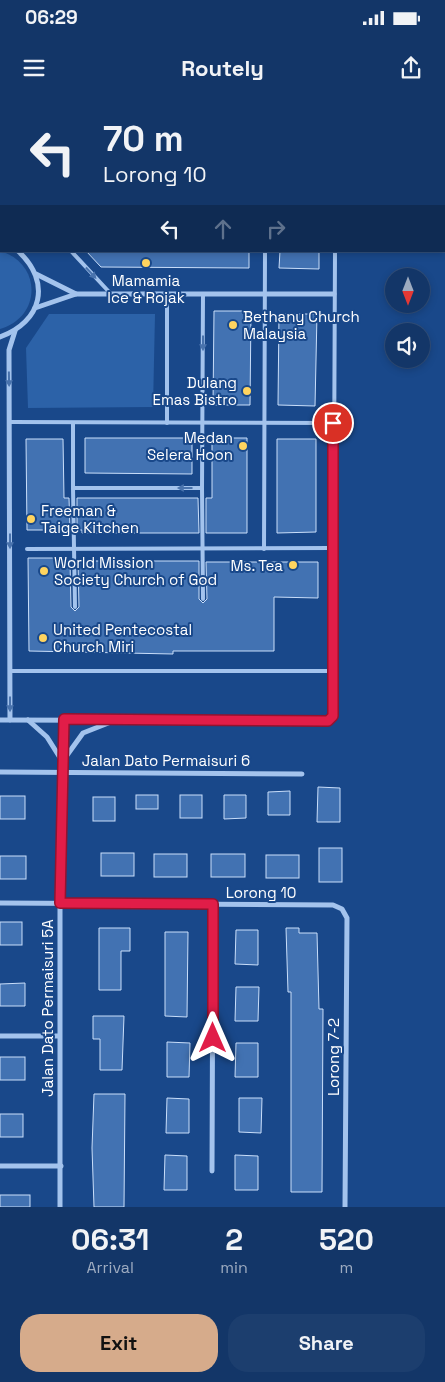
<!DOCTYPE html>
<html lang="en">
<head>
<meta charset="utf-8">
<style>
	body { margin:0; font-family:"Space Grotesk",sans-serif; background:#1c3e6e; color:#f1f3f6; height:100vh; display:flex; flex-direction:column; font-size:19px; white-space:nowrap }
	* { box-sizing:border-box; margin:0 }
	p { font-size:16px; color:#9dabc0 }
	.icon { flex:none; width:28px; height:28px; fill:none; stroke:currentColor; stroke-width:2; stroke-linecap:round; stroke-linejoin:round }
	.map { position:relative; height:1107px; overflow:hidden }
	.details { display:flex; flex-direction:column; background:#133668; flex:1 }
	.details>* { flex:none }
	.banner { position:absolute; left:0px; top:0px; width:445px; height:152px; box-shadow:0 2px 8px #0003,0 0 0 1px #32507c; background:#133668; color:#f1f3f6; overflow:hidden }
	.needle { width:32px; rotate:180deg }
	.tools { position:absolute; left:385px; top:168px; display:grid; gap:10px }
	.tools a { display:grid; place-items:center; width:45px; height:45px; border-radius:50%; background:#133668; box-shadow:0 2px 8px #0003,0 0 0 1px #32507c; font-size:25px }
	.pin { position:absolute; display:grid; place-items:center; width:42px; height:42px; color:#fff; margin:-21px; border:2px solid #fff; border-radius:50%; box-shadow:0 1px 5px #0007 }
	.me { position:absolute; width:55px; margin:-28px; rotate:0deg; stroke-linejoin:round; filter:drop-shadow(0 0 4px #0008) }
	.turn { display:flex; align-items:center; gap:18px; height:105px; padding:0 20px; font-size:22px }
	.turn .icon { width:65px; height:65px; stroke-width:2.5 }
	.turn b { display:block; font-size:35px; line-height:42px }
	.lanes { display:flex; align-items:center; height:48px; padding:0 20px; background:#0003; justify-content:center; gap:25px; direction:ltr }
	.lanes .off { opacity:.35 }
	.eta { display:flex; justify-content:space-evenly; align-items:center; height:85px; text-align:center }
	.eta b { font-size:30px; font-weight:800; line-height:35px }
	.action { display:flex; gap:10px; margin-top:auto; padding:10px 20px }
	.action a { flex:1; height:58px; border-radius:20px; background:#d6ab8b; color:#111; font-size:20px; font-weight:800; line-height:58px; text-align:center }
	.action a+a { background:#1c3e6e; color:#f1f3f6 }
	.status { display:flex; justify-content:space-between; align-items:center; height:35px; padding:0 25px; background:#133668; direction:ltr }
	.status svg { height:14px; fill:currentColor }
	header { display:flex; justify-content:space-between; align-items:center; height:65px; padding:0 20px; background:#133668; font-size:22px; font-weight:800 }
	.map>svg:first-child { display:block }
	.green { fill:#2c62a8 }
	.building { fill:#4272b2; stroke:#c9defa }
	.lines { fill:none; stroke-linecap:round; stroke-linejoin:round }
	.lane { stroke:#a3c3ed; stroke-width:4 }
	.street { stroke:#a3c3ed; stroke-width:5 }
	.oneway { fill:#4973ad }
	.route-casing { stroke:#92132f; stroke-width:12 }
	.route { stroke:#e11d48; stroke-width:9 }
	.poi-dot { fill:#ffd45f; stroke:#19488a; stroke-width:2 }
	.labels { text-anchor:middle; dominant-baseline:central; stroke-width:4; stroke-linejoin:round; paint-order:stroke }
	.poi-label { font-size:15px; fill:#fff; stroke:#19488a; text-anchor:start }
	.street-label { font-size:15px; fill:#fff; stroke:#19488a }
</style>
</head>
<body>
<div class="status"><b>06:29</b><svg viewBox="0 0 49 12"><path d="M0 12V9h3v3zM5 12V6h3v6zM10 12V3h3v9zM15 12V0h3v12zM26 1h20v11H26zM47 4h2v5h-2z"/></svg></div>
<header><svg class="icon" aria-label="menu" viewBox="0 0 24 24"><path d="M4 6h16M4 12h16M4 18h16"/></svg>Routely<svg class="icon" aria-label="share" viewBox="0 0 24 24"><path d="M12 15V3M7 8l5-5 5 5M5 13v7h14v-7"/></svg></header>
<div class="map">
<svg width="445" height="1107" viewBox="0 0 445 1107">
	<rect width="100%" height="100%" fill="#19488a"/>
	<g class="green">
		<path d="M0,151C42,163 42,217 0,229Z"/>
		<polygon points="49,214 155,214 153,307 28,308 26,248"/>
	</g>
	<g class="building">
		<polygon points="86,151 249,151 249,168 101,167"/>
		<polygon points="280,151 319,151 319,169 279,168"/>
		<polygon points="214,211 251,211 250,305 213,305"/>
		<polygon points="279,214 317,214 315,306 278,305"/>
		<polygon points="85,338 192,338 192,374 85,373"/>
		<polygon points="212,338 247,338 247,433 206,433 206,398 212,398"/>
		<polygon points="26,339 63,339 64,398 69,398 70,430 27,430"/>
		<polygon points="277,339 316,339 316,432 277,433"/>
		<polygon points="77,398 198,398 199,433 82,433 82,430 77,430"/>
		<polygon points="28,458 64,458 64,461 70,461 71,507 75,511 79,507 78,461 199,461 199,499 203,503 207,499 206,462 318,462 318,498 274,497 274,551 173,551 173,554 29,551"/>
		<polygon points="318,687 340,688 340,722 317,722"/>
		<polygon points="290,691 290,715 268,715 268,692"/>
		<rect x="136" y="695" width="22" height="14"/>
		<rect x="180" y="695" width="22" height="23"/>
		<polygon points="224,695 246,695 246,718 224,719"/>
		<rect x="0" y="696" width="25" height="23"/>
		<rect x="93" y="697" width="22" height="24"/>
		<rect x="319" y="748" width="23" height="34"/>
		<rect x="101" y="753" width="33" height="23"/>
		<rect x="154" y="754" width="33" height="23"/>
		<rect x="211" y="754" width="34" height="23"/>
		<rect x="266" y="755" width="33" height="23"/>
		<rect x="0" y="756" width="26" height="23"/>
		<rect x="0" y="822" width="22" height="23"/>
		<polygon points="99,828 130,828 130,851 121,851 121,890 99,890"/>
		<polygon points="286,828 299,828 299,833 317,833 319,909 323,909 322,1092 291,1092 291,892 288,892"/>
		<polygon points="236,830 258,830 258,865 235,864"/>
		<polygon points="165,832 188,832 187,917 165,916"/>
		<polygon points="25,883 25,906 0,906 0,884"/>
		<polygon points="236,887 259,887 258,921 235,921"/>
		<polygon points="93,916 124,916 122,970 100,970 100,939 93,939"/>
		<polygon points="167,942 190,943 189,977 167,977"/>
		<polygon points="236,943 258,943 258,977 235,977"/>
		<rect x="0" y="957" width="25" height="23"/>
		<polygon points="94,994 125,994 124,1107 94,1107 92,1048"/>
		<polygon points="167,998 189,999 189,1033 166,1033"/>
		<polygon points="239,998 262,998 261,1033 239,1032"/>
		<rect x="0" y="1014" width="23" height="23"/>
		<polygon points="165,1055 187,1056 187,1090 164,1090"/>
		<polygon points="235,1055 258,1056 258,1090 235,1090"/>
		<rect x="0" y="1095" width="30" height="12"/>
	</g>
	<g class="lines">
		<g class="lane">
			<polyline points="239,0 239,1"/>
			<polyline points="328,0 329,1"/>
			<polyline points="71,151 111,194"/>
			<polyline points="10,322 333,323"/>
			<polyline points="73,323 73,388 202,388 203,194"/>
			<polyline points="167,323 167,194"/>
			<polyline points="73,388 75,507"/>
			<polyline points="202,388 203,499"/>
			<polyline points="27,449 333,448"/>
			<polyline points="264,449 265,151"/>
			<polyline points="10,571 332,571"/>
			<polyline points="333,616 335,151"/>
		</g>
		<g class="street">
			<polyline points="11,1 11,0"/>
			<polyline points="0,143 1,143"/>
			<polyline points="36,174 76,194"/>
			<polyline points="35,208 76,194 334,194"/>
			<path d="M0,237C42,222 52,182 18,151"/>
			<polyline points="0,620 327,621 333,616"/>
			<polyline points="10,620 9,250 15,231"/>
			<polyline points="28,620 47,637 64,664"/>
			<polyline points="65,658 83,633 116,620"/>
			<polyline points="0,672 302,674"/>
			<polyline points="0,803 333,805 342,809 347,818 345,1107"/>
			<polyline points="0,936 59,936"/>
			<polyline points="0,1066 61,1066"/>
			<polyline points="212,1071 213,804"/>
			<polyline points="60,1107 60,803 64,619"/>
		</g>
	</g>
	<defs><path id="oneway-solid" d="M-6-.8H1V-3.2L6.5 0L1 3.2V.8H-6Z" transform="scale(1.25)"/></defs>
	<g class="oneway">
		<use href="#oneway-solid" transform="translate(91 173) rotate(47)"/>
		<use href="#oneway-solid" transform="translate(203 243) rotate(90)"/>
		<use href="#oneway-solid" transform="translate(9 279) rotate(89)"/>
		<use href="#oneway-solid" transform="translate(185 388) rotate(-180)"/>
		<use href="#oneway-solid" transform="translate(10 441) rotate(90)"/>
		<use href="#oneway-solid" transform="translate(10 604) rotate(90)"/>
	</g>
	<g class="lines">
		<g class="route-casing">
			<polyline id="route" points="213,938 213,804 60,803 64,619 328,621 333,616 333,323"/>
		</g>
		<use href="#route" class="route"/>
	</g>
	<g class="poi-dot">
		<circle cx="146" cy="163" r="5"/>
		<circle cx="233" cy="225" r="5"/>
		<circle cx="247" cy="291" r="5"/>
		<circle cx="243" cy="346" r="5"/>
		<circle cx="31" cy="419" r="5"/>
		<circle cx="293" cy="465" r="5"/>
		<circle cx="44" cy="471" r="5"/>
		<circle cx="43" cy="538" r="5"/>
	</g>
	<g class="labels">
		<g class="poi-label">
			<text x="146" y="180" text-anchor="middle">Mamamia<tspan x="146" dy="17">Ice &amp; Rojak</tspan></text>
			<text x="243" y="216">Bethany Church<tspan x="243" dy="17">Malaysia</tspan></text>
			<text x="237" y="282" text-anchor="end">Dulang<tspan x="237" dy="17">Emas Bistro</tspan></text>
			<text x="233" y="337" text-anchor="end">Medan<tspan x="233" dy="17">Selera Hoon</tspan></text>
			<text x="41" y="410">Freeman &amp;<tspan x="41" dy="17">Taige Kitchen</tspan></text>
			<text x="54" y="462">World Mission<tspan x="54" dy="17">Society Church of God</tspan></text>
			<text x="283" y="465" text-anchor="end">Ms. Tea</text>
			<text x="53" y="529">United Pentecostal<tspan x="53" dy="17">Church Miri</tspan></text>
		</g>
		<g class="street-label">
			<text x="166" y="660">Jalan Dato Permaisuri 6</text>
			<text x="261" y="792">Lorong 10</text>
			<text transform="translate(47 908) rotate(-90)">Jalan Dato Permaisuri 5A</text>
			<text transform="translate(333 957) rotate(-90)">Lorong 7-2</text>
		</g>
	</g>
</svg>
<div class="tools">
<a><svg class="needle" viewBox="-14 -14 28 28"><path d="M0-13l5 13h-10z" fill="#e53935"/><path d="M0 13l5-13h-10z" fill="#9dabc0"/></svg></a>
<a><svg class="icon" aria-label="sound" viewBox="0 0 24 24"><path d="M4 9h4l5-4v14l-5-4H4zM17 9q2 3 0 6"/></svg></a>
</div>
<div class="pin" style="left:333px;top:323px;background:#d93025"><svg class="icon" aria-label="arrive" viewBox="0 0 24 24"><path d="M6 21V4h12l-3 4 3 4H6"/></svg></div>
<svg class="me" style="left:213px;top:938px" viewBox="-20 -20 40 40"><path d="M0-17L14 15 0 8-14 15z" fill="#e11d48" stroke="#fff" stroke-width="4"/></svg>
<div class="banner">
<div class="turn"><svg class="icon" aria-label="left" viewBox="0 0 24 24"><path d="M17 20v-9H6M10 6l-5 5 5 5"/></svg><div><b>70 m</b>Lorong 10</div></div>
<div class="lanes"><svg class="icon" aria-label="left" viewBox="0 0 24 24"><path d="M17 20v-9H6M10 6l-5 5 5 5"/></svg><svg class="icon off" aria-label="ahead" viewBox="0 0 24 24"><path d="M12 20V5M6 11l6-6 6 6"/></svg><svg class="icon off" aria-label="right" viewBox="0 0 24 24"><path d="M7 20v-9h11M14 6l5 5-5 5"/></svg></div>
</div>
</div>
<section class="details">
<div class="eta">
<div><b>06:31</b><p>Arrival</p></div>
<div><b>2</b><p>min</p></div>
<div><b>520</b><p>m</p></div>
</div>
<div class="action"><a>Exit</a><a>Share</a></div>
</section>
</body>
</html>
